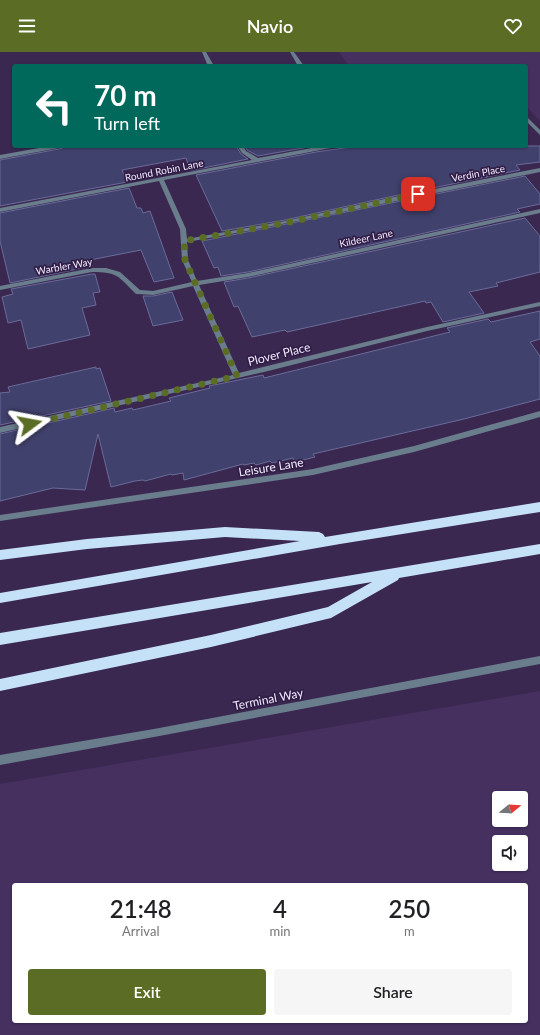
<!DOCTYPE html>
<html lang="en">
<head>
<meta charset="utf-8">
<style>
	body { margin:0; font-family:Lato,sans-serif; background:#f6f6f6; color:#202124; height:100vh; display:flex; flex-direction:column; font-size:15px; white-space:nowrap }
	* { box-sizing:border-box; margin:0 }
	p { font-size:13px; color:#757577 }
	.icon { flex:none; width:22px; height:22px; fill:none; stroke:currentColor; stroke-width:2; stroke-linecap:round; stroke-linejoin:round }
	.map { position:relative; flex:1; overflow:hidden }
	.sheet { position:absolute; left:12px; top:831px; width:516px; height:140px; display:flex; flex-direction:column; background:#fff; border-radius:4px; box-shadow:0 1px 3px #0004 }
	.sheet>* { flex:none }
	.top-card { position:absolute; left:12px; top:12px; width:516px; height:84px; border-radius:4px; box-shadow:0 1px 3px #0004; background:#00695c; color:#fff; overflow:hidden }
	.needle { width:26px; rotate:72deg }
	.tools { position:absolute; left:492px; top:739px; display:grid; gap:8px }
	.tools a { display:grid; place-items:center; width:36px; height:36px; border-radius:4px; background:#fff; box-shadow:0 1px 3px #0004; font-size:20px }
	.pin { position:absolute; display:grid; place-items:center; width:34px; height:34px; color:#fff; margin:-17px; border-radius:8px; box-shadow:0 2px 6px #0006 }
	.me { position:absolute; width:44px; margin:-22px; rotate:77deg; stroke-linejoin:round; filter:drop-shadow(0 0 3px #0008) }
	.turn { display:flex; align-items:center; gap:14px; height:84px; padding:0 16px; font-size:18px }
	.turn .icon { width:52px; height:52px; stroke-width:2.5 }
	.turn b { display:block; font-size:28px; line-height:34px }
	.eta { display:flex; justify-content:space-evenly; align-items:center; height:68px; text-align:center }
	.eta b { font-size:24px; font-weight:600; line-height:28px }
	.button { display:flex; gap:8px; margin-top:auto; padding:8px 16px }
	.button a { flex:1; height:46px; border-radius:4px; background:#5b6d25; color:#fff; font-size:16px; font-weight:600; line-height:46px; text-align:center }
	.button a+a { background:#f6f6f6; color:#202124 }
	header { display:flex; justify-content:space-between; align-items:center; height:52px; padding:0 16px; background:#5b6d25; color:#fff; font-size:18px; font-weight:600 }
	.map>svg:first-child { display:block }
	.built { fill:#453060; fill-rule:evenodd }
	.building { fill:#41416d; stroke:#6a6b9a }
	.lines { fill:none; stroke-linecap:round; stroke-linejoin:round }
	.service { fill:#6a7d8d; fill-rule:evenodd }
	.tertiary { fill:#6a7d8d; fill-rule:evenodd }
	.motorway { fill:#c5e1f8; fill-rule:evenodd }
	.route { stroke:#5b6d25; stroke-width:7; stroke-dasharray:0 12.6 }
	.labels { text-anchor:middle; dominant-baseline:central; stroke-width:3.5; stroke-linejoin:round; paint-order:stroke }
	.far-street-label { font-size:10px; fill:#f1e9fe; stroke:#301e46 }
	.street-label { font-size:12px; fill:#f1e9fe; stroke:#301e46 }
</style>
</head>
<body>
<header><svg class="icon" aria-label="menu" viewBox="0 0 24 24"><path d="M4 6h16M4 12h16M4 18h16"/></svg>Navio<svg class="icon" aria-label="heart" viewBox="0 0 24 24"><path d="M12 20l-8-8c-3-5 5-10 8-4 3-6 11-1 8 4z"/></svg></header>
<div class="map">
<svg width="540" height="983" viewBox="0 0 540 983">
	<rect width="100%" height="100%" fill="#3b2851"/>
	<g class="built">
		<polygon points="339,0 540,0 540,68 539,68 526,54 526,14 349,14"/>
		<path d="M540,639V983H0V732ZM499,746H521V768H499ZM499,790H521V812H499ZM14,833H526V969H14Z"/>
	</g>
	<g class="building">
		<polygon points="68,94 236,94 241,102 248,107 193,118 190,118 186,106 122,118 127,130 0,154 0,108 59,97"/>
		<polygon points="245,94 314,94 258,104 247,98"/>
		<polygon points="358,94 540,94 540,110 516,113 520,118 389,145 285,168 222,179 196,123 316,100"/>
		<polygon points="525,124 540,142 540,152 517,157 520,160 248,220 221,224 218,215 214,216 202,189"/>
		<polygon points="129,136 137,156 141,156 143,161 150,159 174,226 154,230 141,198 90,208 92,214 10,231 0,189 0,161"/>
		<polygon points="525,166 540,184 540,220 496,231 498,234 469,240 484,261 443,270 431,250 426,251 425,249 287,280 285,278 252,285 238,254 234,255 224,230 248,226"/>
		<polygon points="92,222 95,222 100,240 93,241 96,253 82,256 90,283 28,297 21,268 8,271 2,245 13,242 11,237"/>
		<polygon points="172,240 183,268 153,274 143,244 153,244"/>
		<polygon points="540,259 540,287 530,290 540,304 540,347 464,367 313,402 315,405 295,410 293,406 272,411 270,409 256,413 254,411 244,413 243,412 184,428 183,421 172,423 171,422 145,429 143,428 135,429 111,435 98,382 85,438 53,436 0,449 0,382 114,356 115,360 132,356 133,358 171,349 169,346 210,336 209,334 263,323 264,326 450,280 447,276 488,267 491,270"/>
		<polygon points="96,315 96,317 100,316 111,349 0,373 0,341 10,340 8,335"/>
	</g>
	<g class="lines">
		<g class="service">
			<polygon points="202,0 206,0 214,14 208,14"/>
			<polygon points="290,0 294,0 304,14 298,14"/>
			<polygon points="526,64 540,78 540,83 526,69"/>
			<polygon points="50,94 62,94 59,96 0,107 0,103"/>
			<path d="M237,94H243L246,99L258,106L322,94H334L331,96L164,128L186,177L187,187L285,169L389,146L540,116V120C422,143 305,169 187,190L188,208L197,229L248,221L540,157V161L248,225L199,233L239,321L427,275L540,250V254L427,279L264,320L0,381V375L233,323L193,234L153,243L138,242H136C118,224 118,220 92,220L0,238V234L92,216H106L120,220L140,238L153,239L192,230L182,208L180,177L159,129L0,160V156L252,108L242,101Z"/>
			<polygon points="540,359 540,365 414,400 313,423 0,469 0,463 313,417 414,394"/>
		</g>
		<polygon class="tertiary" points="540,604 540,612 154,685 0,713 0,703 154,677"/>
		<g class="motorway">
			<polygon points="540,450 540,460 340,492 0,551 0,541 300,489 225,485 87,497 0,508 0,498 87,487 225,475 319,480 323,482 325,485"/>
			<polygon points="540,492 540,502 399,526 398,528 331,566 211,595 0,639 0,627 211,583 328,555 372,530 0,593 0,581"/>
		</g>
	</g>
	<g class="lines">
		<polyline class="route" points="30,372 237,324 185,208 184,189 285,171 418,142"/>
	</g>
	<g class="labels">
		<g class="far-street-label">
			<text transform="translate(164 118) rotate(-11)">Round Robin Lane</text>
			<text transform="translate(478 121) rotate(-11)">Verdin Place</text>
			<text transform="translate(366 186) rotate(-12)">Kildeer Lane</text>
			<text transform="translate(64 214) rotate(-10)">Warbler Way</text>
		</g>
		<g class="street-label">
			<text transform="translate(279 302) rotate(-14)">Plover Place</text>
			<text transform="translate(271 415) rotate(-9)">Leisure Lane</text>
			<text transform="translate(268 647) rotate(-11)">Terminal Way</text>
		</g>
	</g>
</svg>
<div class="tools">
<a><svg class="needle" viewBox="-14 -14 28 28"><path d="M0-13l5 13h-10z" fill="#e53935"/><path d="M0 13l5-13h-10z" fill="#757577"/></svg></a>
<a><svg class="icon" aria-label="sound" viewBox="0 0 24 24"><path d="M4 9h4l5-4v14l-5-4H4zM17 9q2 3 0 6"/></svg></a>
</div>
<div class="pin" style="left:418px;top:142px;background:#d93025"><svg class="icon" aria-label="arrive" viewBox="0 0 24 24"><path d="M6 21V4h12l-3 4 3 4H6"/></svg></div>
<svg class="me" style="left:30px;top:372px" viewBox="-20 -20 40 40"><path d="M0-17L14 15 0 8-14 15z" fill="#5b6d25" stroke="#fff" stroke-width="4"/></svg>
<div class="top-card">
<div class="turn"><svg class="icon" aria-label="left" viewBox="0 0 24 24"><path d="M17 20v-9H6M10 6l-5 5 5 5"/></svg><div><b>70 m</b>Turn left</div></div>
</div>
<section class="sheet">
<div class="eta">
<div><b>21:48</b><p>Arrival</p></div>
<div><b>4</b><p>min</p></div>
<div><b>250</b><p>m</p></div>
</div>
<div class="button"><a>Exit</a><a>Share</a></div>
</section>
</div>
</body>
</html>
